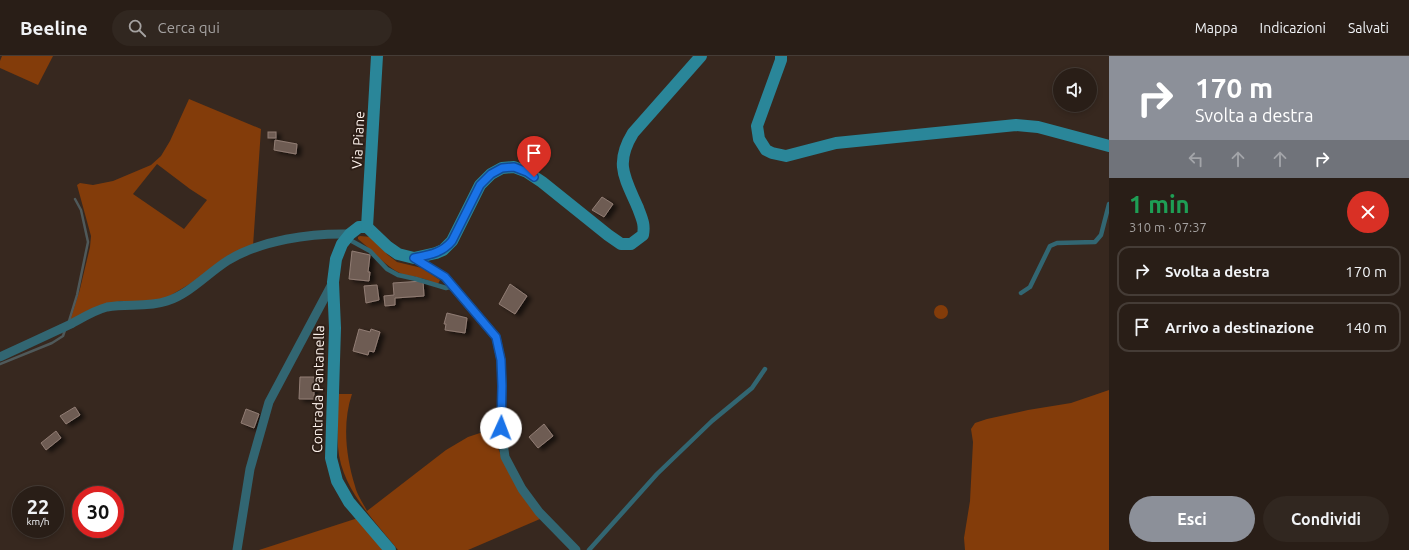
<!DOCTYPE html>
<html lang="it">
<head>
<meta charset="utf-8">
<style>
	body { margin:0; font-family:Ubuntu,sans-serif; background:#312720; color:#f1f3f6; height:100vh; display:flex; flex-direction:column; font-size:15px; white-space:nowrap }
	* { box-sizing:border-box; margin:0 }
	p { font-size:13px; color:#a5a2a1 }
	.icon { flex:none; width:22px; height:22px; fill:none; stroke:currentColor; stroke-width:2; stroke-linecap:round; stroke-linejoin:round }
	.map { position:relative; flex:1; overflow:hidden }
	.panel { display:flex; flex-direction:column; background:#291e17; width:300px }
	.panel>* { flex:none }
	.hud { background:#8c9099; color:#fff; overflow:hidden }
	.fabs { position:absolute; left:1053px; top:12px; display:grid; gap:8px }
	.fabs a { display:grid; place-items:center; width:44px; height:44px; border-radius:50%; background:#291e17; box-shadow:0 2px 6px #0003,0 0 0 1px #453c36; font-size:20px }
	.speed { position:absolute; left:12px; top:430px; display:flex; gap:8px; font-size:20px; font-weight:700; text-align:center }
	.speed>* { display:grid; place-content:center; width:52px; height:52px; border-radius:50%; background:#291e17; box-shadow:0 2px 6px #0003,0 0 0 1px #453c36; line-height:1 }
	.speed small { font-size:10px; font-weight:400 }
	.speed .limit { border:6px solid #d22; background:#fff; color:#111 }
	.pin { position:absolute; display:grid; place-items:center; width:34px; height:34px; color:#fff; margin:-41px -17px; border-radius:50% 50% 50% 0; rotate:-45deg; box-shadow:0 0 4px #0007 }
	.pin .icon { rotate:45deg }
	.me { position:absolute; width:44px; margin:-22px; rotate:2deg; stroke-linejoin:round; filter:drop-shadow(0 0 3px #0008) }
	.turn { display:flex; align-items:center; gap:14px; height:84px; padding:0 20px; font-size:18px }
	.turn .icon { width:52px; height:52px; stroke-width:2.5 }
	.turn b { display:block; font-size:28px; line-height:34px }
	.lanes { display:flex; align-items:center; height:38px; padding:0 20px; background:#0003; justify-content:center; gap:20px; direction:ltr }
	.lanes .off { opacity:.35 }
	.round { display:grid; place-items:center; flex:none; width:42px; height:42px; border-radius:21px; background:#312720 }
	.headline { display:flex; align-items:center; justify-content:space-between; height:68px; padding:0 20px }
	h1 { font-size:24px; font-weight:700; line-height:30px; color:#1e9e55 }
	.primary-button { display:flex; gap:8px; margin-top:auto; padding:8px 20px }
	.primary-button a { flex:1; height:46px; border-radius:24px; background:#8c9099; color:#fff; font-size:16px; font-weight:700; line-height:46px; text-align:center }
	.primary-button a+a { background:#312720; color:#f1f3f6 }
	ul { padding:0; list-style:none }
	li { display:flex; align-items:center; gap:12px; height:50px; margin:0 8px 6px; padding:0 12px; border:2px solid #453c36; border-radius:12px }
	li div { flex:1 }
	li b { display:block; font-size:15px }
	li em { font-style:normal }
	header { display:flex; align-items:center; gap:24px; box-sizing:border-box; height:56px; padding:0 20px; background:#291e17; border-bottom:1px solid #453c36 }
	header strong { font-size:19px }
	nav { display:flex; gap:22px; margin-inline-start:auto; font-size:14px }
	.search { width:280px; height:36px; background:#312720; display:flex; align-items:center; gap:10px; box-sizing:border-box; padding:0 14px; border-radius:22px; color:#a5a2a1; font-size:15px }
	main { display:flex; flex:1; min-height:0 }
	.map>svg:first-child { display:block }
	.green { fill:#833c0a; fill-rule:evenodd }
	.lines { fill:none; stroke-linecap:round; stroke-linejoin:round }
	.stream { stroke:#4f595a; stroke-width:2.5 }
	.building { fill:#6e5c53; stroke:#917d74; filter:url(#shadow) }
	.lane { stroke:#326672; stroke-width:4.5 }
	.street { stroke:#326672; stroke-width:9 }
	.secondary { stroke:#2a8699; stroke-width:12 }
	.route-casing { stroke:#114b97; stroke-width:10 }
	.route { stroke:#1a73e8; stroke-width:7 }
	.labels { text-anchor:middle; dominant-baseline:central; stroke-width:4; stroke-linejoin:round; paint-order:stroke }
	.street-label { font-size:14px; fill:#fdf2ec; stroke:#2d1e16 }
</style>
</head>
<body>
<header>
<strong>Beeline</strong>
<div class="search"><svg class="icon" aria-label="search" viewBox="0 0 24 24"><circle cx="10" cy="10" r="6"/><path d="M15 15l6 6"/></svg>Cerca qui</div>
<nav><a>Mappa</a><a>Indicazioni</a><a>Salvati</a></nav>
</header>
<main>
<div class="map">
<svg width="1109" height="494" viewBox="0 0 1109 494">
	<defs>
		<filter id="shadow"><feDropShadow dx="4.5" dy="2.5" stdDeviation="2" flood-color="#0009"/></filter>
	</defs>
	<rect width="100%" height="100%" fill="#37281f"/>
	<g class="green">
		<polygon points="2,0 53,0 38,29 0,12 0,5"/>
		<path d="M189,43L261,73L253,190L168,241L156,245H120L70,265L80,233L90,191L91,180L77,129L80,127L93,129L113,125L151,109L161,100L170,85ZM157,108L190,133L207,144L184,173L133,138Z"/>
		<path d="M360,180L371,181L388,199L397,206L422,212L440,224L438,228C431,227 427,223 420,222C414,220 408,220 402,218C388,213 371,193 358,183V181Z"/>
		<circle cx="941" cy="256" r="7"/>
		<polygon points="1109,334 1109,494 965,494 964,482 970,445 973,386 971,373 975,367 987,363 1028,354 1071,347"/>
		<path d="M338,338H352C342,367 346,401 355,430C357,439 363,447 367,455L446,394L468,381L495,372L498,392L507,413L540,463L468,494H398C373,463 341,432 338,391C337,374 338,356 338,338Z"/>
		<polygon points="358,462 386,494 259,494"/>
	</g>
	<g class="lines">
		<g class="stream">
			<polyline points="69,265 77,239 88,186 81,154 75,143"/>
			<polyline points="0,308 52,287 63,280 65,274"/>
		</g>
	</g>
	<g class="building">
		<rect x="268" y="76" width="8" height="6"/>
		<polygon points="275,84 297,88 296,98 274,94"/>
		<polygon points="602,141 613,148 604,161 592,154"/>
		<polygon points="352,195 370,199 368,216 370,216 369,225 349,223"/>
		<polygon points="423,225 424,240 395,242 395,249 385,250 384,240 394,239 393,227"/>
		<polygon points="510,228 527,240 515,258 499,248"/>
		<polygon points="377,229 379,244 366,247 364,230"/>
		<polygon points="447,257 467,262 465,277 445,274 446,268 444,268"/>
		<polygon points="359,273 370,276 371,273 380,276 374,296 369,295 368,299 353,295"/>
		<polygon points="300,321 314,321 314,343 299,343"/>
		<polygon points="75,351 80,359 66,368 60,360"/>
		<polygon points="246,353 259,358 254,372 241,367"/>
		<polygon points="544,368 553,380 538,392 529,381"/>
		<polygon points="56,375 61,382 46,394 41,387"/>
	</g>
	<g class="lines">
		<g class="lane">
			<polyline points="348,183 370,195 387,213 398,219 416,223 446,232 453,230"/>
			<polyline points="1021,237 1030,231 1050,190 1057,187 1095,186 1101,179 1109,148"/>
			<polyline points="589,494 657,418 712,365 752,332 765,313"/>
		</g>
		<g class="street">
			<polyline points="414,202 445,221 496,281 501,304 502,330 501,372 505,401 522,433 539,456 576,494"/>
			<path d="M0,301C24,290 47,279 71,268C82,262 95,254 107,251C127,247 147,252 167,245C189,238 207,218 227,205C261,184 310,177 350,178"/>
			<polyline points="237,494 250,413 269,346 333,226"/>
		</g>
		<g class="secondary">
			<polyline points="781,0 781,4 757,70 759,83 766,94 772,97 786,100 836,87 1016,69 1038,71 1109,90"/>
			<path d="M367,171L388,191L398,198L414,202L436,197L443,194L452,185L480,129L491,118L502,112L514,111L527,116L542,126L608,179L621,188H631L643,179C645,168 642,163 638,152C625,122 614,108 633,77L701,0"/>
			<polyline points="367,171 359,171 350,178 342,188 336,203 333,226 335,272 331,402 337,425 349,446 390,494"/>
			<polyline points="367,171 377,0"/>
		</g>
	</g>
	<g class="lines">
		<g class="route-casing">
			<path id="route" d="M501,372L502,330L501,304L496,281L445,221L414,202C429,199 442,197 452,185L480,129L491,118L502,112L514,111L527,116L534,121"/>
		</g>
		<use href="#route" class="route"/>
	</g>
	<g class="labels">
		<g class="street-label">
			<text transform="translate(358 84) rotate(-87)">Via Piane</text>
			<text transform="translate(318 333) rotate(-89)">Contrada Pantanella</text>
		</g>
	</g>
</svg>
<div class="fabs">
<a><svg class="icon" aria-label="sound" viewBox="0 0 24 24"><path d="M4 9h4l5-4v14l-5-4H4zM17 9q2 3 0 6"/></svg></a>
</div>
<div class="speed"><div>22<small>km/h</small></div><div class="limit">30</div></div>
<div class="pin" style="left:534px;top:121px;background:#d93025"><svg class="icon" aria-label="arrive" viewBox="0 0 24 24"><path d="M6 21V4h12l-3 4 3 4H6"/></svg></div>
<svg class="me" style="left:501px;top:372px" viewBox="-20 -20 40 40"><circle r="19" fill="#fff"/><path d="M0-13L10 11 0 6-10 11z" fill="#1a73e8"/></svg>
</div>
<section class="panel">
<div class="hud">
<div class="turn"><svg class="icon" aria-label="right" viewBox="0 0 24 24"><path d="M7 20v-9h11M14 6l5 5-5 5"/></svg><div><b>170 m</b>Svolta a destra</div></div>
<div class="lanes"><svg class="icon off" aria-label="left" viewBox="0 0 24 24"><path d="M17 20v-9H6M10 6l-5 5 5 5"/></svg><svg class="icon off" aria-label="ahead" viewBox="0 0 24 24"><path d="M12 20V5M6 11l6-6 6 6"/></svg><svg class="icon off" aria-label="ahead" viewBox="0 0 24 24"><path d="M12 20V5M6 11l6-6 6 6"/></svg><svg class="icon" aria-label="right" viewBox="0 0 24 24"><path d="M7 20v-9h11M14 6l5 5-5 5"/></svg></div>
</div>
<div class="headline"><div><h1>1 min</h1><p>310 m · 07:37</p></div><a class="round" style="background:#d93025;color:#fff"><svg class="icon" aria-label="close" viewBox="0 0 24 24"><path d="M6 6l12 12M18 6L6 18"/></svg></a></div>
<ul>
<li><svg class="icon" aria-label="right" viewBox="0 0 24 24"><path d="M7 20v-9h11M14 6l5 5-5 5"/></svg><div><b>Svolta a destra</b></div><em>170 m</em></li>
<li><svg class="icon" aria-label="arrive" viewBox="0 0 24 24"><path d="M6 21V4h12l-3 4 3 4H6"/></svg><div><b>Arrivo a destinazione</b></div><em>140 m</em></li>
</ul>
<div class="primary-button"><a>Esci</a><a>Condividi</a></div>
</section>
</main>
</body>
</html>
